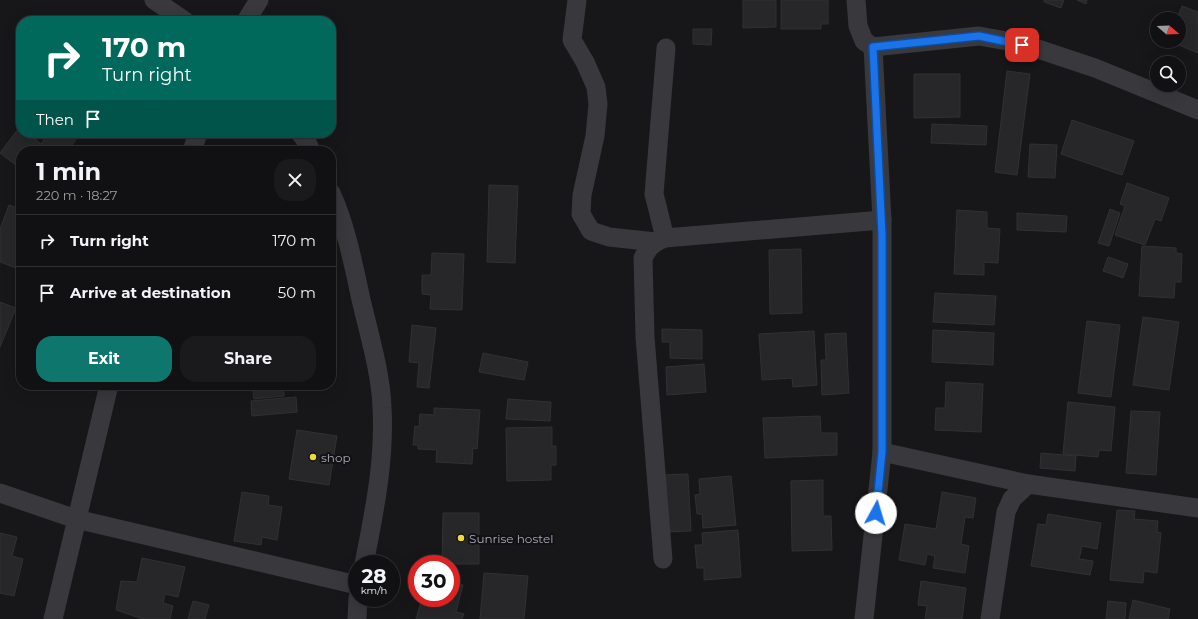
<!DOCTYPE html>
<html lang="en">
<head>
<meta charset="utf-8">
<style>
	body { margin:0; font-family:Montserrat,sans-serif; background:#1a191b; color:#f1f3f6; height:100vh; display:flex; flex-direction:column; font-size:15px; white-space:nowrap }
	* { box-sizing:border-box; margin:0 }
	p { font-size:13px; color:#9c9d9f }
	.icon { flex:none; width:22px; height:22px; fill:none; stroke:currentColor; stroke-width:2; stroke-linecap:round; stroke-linejoin:round }
	.map { position:relative; flex:1; overflow:hidden }
	.sheet { position:absolute; left:16px; top:146px; width:320px; height:244px; display:flex; flex-direction:column; background:#111012; border-radius:16px; box-shadow:0 4px 16px #0002,0 0 0 1px #303032 }
	.sheet>* { flex:none }
	.hud { position:absolute; left:16px; top:16px; width:320px; height:122px; border-radius:16px; box-shadow:0 4px 16px #0002,0 0 0 1px #303032; background:#00695c; color:#fff; overflow:hidden }
	.needle { width:26px; rotate:109deg }
	.controls { position:absolute; left:1150px; top:12px; display:grid; gap:8px }
	.controls a { display:grid; place-items:center; width:36px; height:36px; border-radius:50%; background:#111012; box-shadow:0 4px 16px #0002,0 0 0 1px #303032; font-size:20px }
	.speed { position:absolute; left:348px; top:555px; display:flex; gap:8px; font-size:20px; font-weight:700; text-align:center }
	.speed>* { display:grid; place-content:center; width:52px; height:52px; border-radius:50%; background:#111012; box-shadow:0 4px 16px #0002,0 0 0 1px #303032; line-height:1 }
	.speed small { font-size:10px; font-weight:400 }
	.speed .limit { border:6px solid #d22; background:#fff; color:#111 }
	.pin { position:absolute; display:grid; place-items:center; width:34px; height:34px; color:#fff; margin:-17px; border-radius:8px; box-shadow:0 2px 6px #0006 }
	.me { position:absolute; width:44px; margin:-22px; rotate:6deg; stroke-linejoin:round; filter:drop-shadow(0 0 3px #0008) }
	.turn { display:flex; align-items:center; gap:14px; height:84px; padding:0 20px; font-size:18px }
	.turn .icon { width:52px; height:52px; stroke-width:2.5 }
	.turn b { display:block; font-size:28px; line-height:34px }
	.then { display:flex; align-items:center; height:38px; padding:0 20px; background:#0003; gap:8px; font-size:15px }
	.round { display:grid; place-items:center; flex:none; width:42px; height:42px; border-radius:16px; background:#1a191b }
	.headline { display:flex; align-items:center; justify-content:space-between; height:68px; padding:0 20px }
	h1 { font-size:24px; font-weight:700; line-height:30px }
	.button { display:flex; gap:8px; margin-top:auto; padding:8px 20px }
	.button a { flex:1; height:46px; border-radius:16px; background:#0f766e; color:#fff; font-size:16px; font-weight:700; line-height:46px; text-align:center }
	.button a+a { background:#1a191b; color:#f1f3f6 }
	ul { padding:0; list-style:none }
	li { display:flex; align-items:center; gap:12px; height:52px; padding:0 20px; border-top:1px solid #303032 }
	li div { flex:1 }
	li b { display:block; font-size:15px }
	li em { font-style:normal }
	.map>svg:first-child { display:block }
	.building { fill:#272729; stroke:#313134; fill-rule:evenodd }
	.lines { fill:none; stroke-linecap:round; stroke-linejoin:round }
	.minor { stroke:#38383d; stroke-width:19 }
	.route-casing { stroke:#114b97; stroke-width:10 }
	.route { stroke:#1a73e8; stroke-width:7 }
	.poi-dot { fill:#f0da37; stroke:#121113; stroke-width:1.5 }
	.labels { text-anchor:middle; dominant-baseline:central; stroke-width:4; stroke-linejoin:round; paint-order:stroke }
	.poi-label { font-size:12px; fill:#a9aab8; stroke:#121113; text-anchor:start }
</style>
</head>
<body>
<div class="map">
<svg width="1198" height="619" viewBox="0 0 1198 619">
	<rect width="100%" height="100%" fill="#171618"/>
	<g class="building">
		<polygon points="743,0 776,0 776,27 743,28"/>
		<polygon points="781,0 828,0 828,24 821,24 821,29 781,29"/>
		<polygon points="1044,0 1064,0 1061,8 1044,2"/>
		<polygon points="1077,0 1087,0 1086,4"/>
		<polygon points="1182,6 1198,12 1198,53 1169,41 1179,41 1179,19 1177,19"/>
		<polygon points="693,29 712,29 711,45 693,44"/>
		<polygon points="1007,71 1030,74 1017,175 995,172"/>
		<polygon points="914,74 960,74 960,117 914,118"/>
		<polygon points="1072,120 1134,141 1122,175 1061,154"/>
		<polygon points="932,124 987,126 986,145 931,143"/>
		<path d="M21,125V133H74L78,136L70,148L68,146L64,151H21V169L0,153ZM39,136L44,140L41,144L36,140Z"/>
		<polygon points="1030,144 1057,145 1055,178 1028,177"/>
		<polygon points="90,145 106,151 87,151"/>
		<polygon points="1127,183 1169,198 1161,221 1155,219 1145,245 1115,235 1125,206 1120,204"/>
		<polygon points="489,185 518,186 515,263 487,262"/>
		<polygon points="9,205 21,209 21,270 0,262 0,229"/>
		<polygon points="1110,209 1120,213 1109,246 1098,243"/>
		<polygon points="957,210 987,212 987,228 1000,229 998,263 984,262 984,275 954,274"/>
		<polygon points="1017,213 1067,216 1066,232 1017,230"/>
		<polygon points="1142,246 1176,248 1176,253 1182,254 1181,282 1175,282 1174,298 1139,296"/>
		<polygon points="801,249 802,313 770,314 769,250"/>
		<polygon points="432,253 464,254 462,310 430,309 431,295 422,294 422,275 431,275"/>
		<polygon points="1108,257 1128,264 1123,278 1103,271"/>
		<polygon points="935,293 996,296 994,325 933,322"/>
		<polygon points="0,302 16,308 0,347"/>
		<polygon points="1143,317 1179,322 1169,390 1133,385"/>
		<polygon points="1087,321 1120,325 1111,397 1078,393"/>
		<polygon points="412,325 436,328 429,388 417,387 419,363 409,362"/>
		<polygon points="662,329 702,330 702,359 670,358 670,342 662,342"/>
		<polygon points="933,330 994,333 993,365 932,362"/>
		<polygon points="814,331 817,385 793,387 792,378 762,380 759,334"/>
		<polygon points="846,333 849,393 822,395 821,360 826,360 825,334"/>
		<polygon points="483,353 528,362 524,380 479,372"/>
		<polygon points="704,364 706,392 667,395 666,367"/>
		<polygon points="946,382 983,384 981,432 935,430 936,408 945,408"/>
		<polygon points="252,385 283,385 284,396 254,399"/>
		<polygon points="296,397 297,412 252,416 251,401"/>
		<polygon points="508,399 551,402 550,421 506,419"/>
		<polygon points="1068,402 1115,407 1111,451 1099,450 1098,457 1063,454"/>
		<polygon points="434,408 480,410 477,449 473,448 472,464 436,462 437,450 418,449 418,445 413,445 415,426 419,427 420,414 434,415"/>
		<polygon points="1131,411 1160,412 1156,475 1126,473"/>
		<polygon points="820,416 821,433 837,433 837,455 765,458 763,418"/>
		<polygon points="552,427 552,446 556,446 556,465 551,465 551,480 507,481 506,428"/>
		<polygon points="297,430 337,436 329,485 289,479"/>
		<polygon points="1041,453 1076,456 1075,471 1040,468"/>
		<polygon points="688,474 691,531 666,532 663,475"/>
		<polygon points="731,476 736,525 703,528 702,514 697,514 695,495 700,494 699,479"/>
		<polygon points="823,480 823,516 831,516 832,550 792,551 791,481"/>
		<polygon points="242,492 269,496 268,505 282,507 277,540 262,537 261,545 234,541"/>
		<polygon points="942,492 976,498 973,518 965,517 961,544 969,546 965,573 933,568 935,556 927,554 925,565 899,560 905,524 936,529"/>
		<polygon points="1117,510 1135,511 1134,519 1158,521 1157,532 1161,533 1157,573 1144,571 1143,583 1110,580"/>
		<polygon points="443,513 479,513 479,564 442,564"/>
		<polygon points="1048,514 1101,523 1097,549 1082,546 1079,559 1093,561 1090,575 1031,566 1038,524 1046,525"/>
		<polygon points="738,530 741,577 704,580 704,568 697,568 695,545 703,545 702,533"/>
		<polygon points="0,533 17,537 12,556 23,559 14,596 0,593"/>
		<polygon points="142,558 185,567 178,597 165,594 163,603 173,606 170,619 143,619 116,610 121,581 137,582"/>
		<polygon points="484,573 528,576 524,619 480,619"/>
		<polygon points="921,581 966,588 962,619 925,619 927,606 918,605"/>
		<polygon points="451,582 463,585 456,612 464,614 462,619 416,619 422,598 451,598"/>
		<polygon points="1133,600 1170,609 1168,619 1129,619"/>
		<polygon points="193,601 209,605 205,619 188,619"/>
		<polygon points="1108,601 1126,603 1125,619 1106,619"/>
	</g>
	<g class="lines">
		<g class="minor">
			<polyline points="154,0 185,21"/>
			<polyline points="577,0 572,40 585,62 596,87 598,104 595,136 582,195 581,214 591,231 609,237 656,242"/>
			<polyline points="856,0 858,26 864,41 873,47 979,36 1007,41 1038,49 1095,68 1198,110"/>
			<polyline points="246,21 259,0"/>
			<polyline points="300,133 307,142 311,151"/>
			<polyline points="192,151 198,133"/>
			<path d="M331,193C345,223 353,262 360,295C368,331 381,372 382,408C385,461 374,513 364,564"/>
			<polyline points="665,238 654,194 666,48"/>
			<polyline points="882,452 1028,484 1198,508"/>
			<polyline points="0,493 76,519 357,585"/>
			<path d="M663,559L645,337L643,258C649,246 653,243 665,238L882,220"/>
			<polyline points="53,619 109,385"/>
			<polyline points="357,619 358,598"/>
			<polyline points="864,619 882,452 882,220 873,47"/>
			<polyline points="990,619 1006,512 1012,499 1028,484"/>
		</g>
	</g>
	<g class="lines">
		<g class="route-casing">
			<polyline id="route" points="876,513 882,452 882,235 873,47 979,36 1022,45"/>
		</g>
		<use href="#route" class="route"/>
	</g>
	<g class="poi-dot">
		<circle cx="313" cy="457" r="4"/>
		<circle cx="461" cy="538" r="4"/>
	</g>
	<g class="labels">
		<g class="poi-label">
			<text x="321" y="457">shop</text>
			<text x="469" y="538">Sunrise hostel</text>
		</g>
	</g>
</svg>
<div class="controls">
<a><svg class="needle" viewBox="-14 -14 28 28"><path d="M0-13l5 13h-10z" fill="#e53935"/><path d="M0 13l5-13h-10z" fill="#9c9d9f"/></svg></a>
<a><svg class="icon" aria-label="search" viewBox="0 0 24 24"><circle cx="10" cy="10" r="6"/><path d="M15 15l6 6"/></svg></a>
</div>
<div class="speed"><div>28<small>km/h</small></div><div class="limit">30</div></div>
<div class="pin" style="left:1022px;top:45px;background:#d93025"><svg class="icon" aria-label="arrive" viewBox="0 0 24 24"><path d="M6 21V4h12l-3 4 3 4H6"/></svg></div>
<svg class="me" style="left:876px;top:513px" viewBox="-20 -20 40 40"><circle r="19" fill="#fff"/><path d="M0-13L10 11 0 6-10 11z" fill="#1a73e8"/></svg>
<div class="hud">
<div class="turn"><svg class="icon" aria-label="right" viewBox="0 0 24 24"><path d="M7 20v-9h11M14 6l5 5-5 5"/></svg><div><b>170 m</b>Turn right</div></div>
<div class="then">Then<svg class="icon" aria-label="arrive" viewBox="0 0 24 24"><path d="M6 21V4h12l-3 4 3 4H6"/></svg></div>
</div>
<section class="sheet">
<div class="headline"><div><h1>1 min</h1><p>220 m · 18:27</p></div><a class="round"><svg class="icon" aria-label="close" viewBox="0 0 24 24"><path d="M6 6l12 12M18 6L6 18"/></svg></a></div>
<ul>
<li><svg class="icon" aria-label="right" viewBox="0 0 24 24"><path d="M7 20v-9h11M14 6l5 5-5 5"/></svg><div><b>Turn right</b></div><em>170 m</em></li>
<li><svg class="icon" aria-label="arrive" viewBox="0 0 24 24"><path d="M6 21V4h12l-3 4 3 4H6"/></svg><div><b>Arrive at destination</b></div><em>50 m</em></li>
</ul>
<div class="button"><a>Exit</a><a>Share</a></div>
</section>
</div>
</body>
</html>
